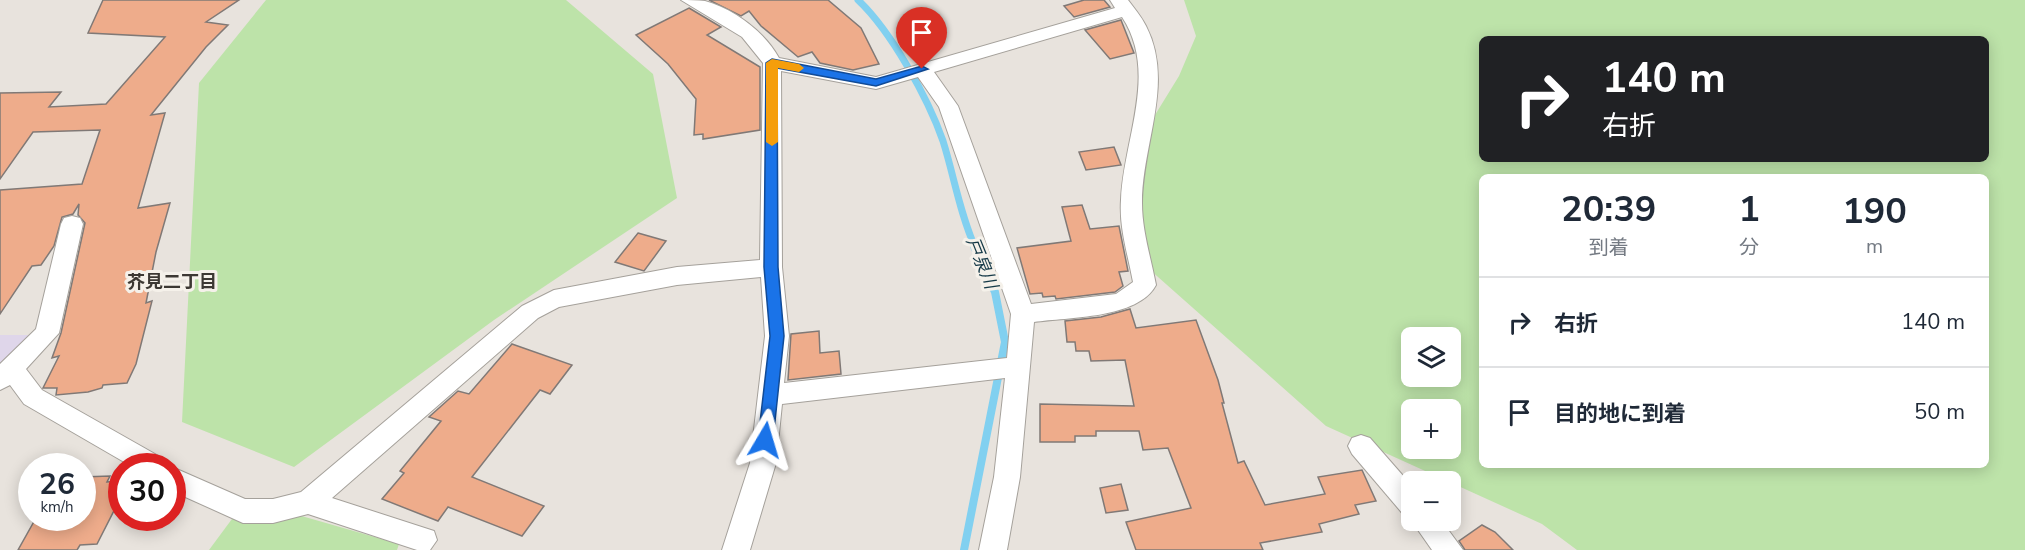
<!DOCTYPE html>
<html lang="ja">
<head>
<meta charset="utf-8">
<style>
	body { margin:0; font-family:"Nunito Sans","Noto Sans JP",sans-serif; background:#f6f6f7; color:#1f2937; height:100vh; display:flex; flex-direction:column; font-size:22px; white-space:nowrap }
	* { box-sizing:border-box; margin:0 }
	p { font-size:20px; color:#747a83 }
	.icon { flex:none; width:33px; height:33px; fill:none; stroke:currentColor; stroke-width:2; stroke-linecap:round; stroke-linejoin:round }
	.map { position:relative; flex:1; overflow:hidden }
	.side { position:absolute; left:1479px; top:174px; width:510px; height:294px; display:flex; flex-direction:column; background:#fff; border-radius:9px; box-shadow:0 3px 15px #0003 }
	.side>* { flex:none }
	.top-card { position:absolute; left:1479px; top:36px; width:510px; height:126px; border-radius:9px; box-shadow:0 3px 15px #0003; background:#202124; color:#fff; overflow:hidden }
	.tools { position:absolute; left:1401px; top:327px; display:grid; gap:12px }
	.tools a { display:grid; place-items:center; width:60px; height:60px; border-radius:9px; background:#fff; box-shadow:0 3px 15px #0003; font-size:30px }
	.speed { position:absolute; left:18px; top:453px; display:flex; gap:12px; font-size:30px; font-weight:700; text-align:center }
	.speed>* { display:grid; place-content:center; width:78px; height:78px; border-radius:50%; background:#fff; box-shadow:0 3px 15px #0003; line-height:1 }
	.speed small { font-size:15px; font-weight:400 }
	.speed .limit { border:9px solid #d22; background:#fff; color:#111 }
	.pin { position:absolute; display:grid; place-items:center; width:51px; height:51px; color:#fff; margin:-62px -26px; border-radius:50% 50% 50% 0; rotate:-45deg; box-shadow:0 0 6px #0007 }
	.pin .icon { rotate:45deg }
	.me { position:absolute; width:66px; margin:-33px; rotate:7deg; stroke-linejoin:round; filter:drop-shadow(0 0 4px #0008) }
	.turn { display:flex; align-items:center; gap:21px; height:126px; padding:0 24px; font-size:27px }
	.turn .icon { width:78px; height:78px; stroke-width:2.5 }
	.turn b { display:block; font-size:42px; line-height:51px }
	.eta { display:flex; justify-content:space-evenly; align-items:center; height:102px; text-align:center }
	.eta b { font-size:36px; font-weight:700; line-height:42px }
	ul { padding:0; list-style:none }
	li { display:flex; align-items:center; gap:18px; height:90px; padding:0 24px; border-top:2px solid #e0e1e3 }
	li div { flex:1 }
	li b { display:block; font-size:22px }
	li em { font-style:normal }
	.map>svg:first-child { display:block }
	.education { fill:#dfd6ea }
	.green { fill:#bde3a9; fill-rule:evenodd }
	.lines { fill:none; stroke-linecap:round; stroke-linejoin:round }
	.stream-far1 { stroke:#81d0f0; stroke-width:7 }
	.stream { stroke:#81d0f0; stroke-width:8 }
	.building { fill:#eeac8b; stroke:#807976; stroke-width:1.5 }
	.minor-casing { stroke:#a5a19b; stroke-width:2 }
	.minor { fill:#fff; fill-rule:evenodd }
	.route { fill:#1a73e8; stroke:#114b97; stroke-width:1.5 }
	.slow { fill:#f59e0b }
	.labels { text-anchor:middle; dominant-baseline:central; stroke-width:6; stroke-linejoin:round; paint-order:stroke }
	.water-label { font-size:18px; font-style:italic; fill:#163a48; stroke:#f5f1ea }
	.neighbourhood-label { font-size:18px; font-weight:bold; fill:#3c3833; stroke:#f5f1ea }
</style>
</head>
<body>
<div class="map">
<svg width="2025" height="550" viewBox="0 0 2025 550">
	<rect width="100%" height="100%" fill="#e8e3dd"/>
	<polygon class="education" points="0,335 31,335 0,370"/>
	<g class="green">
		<polygon points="266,0 566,0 653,74 677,198 494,320 294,467 182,422 199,83"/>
		<path d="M1184,0H2025V550H1577L1542,524L1326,426L1149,269L1128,203L1147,128L1179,76L1196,36ZM1482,39H1986V159H1482ZM1482,177H1986V465H1482ZM1412,338H1450V376H1412ZM1412,410H1450V448H1412Z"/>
		<polygon points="246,500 399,544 397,550 209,550"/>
	</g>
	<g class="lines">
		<path class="stream-far1" d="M858,0C891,31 928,98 943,141C954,176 960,214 975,247"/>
		<polyline class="stream" points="964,550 1005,342 995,292 974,246"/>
	</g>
	<g class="building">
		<polygon points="103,0 239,0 206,22 228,25 206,47 151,115 165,113 138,208 170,203 156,252 146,303 152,301 136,364 127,383 103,385 102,388 88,392 56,395 57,388 43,388 59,356 52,358 61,333 85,223 78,215 79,204 73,214 62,217 54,246 41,265 32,266 0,314 0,190 82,184 100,130 33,132 0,179 0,93 61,92 49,107 106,104 165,37 88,33"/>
		<polygon points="709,0 828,0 861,28 879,64 853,70 820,63 812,52 798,57 761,26 749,11 741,16"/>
		<polygon points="1084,0 1104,0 1110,7 1074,17 1064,6"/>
		<polygon points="689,8 721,27 707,35 760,67 760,130 703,139 703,134 694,135 696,99 668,64 636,35"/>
		<polygon points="1121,20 1134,53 1110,59 1085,30"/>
		<polygon points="1114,147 1121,165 1086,170 1079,152"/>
		<polygon points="1082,205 1090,229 1119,226 1128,271 1119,272 1123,286 1115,292 1056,299 1055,296 1043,297 1042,293 1030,294 1017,248 1071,241 1062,207"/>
		<polygon points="638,233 666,241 644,271 615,262"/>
		<polygon points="1130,309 1136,328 1196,320 1218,380 1224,403 1222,403 1238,463 1244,461 1265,505 1325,494 1318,477 1362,470 1376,501 1355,505 1359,514 1319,524 1322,532 1260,543 1263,550 1136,550 1126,522 1191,508 1168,448 1143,450 1139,431 1096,431 1096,436 1075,436 1075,442 1040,442 1040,404 1134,406 1125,360 1091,361 1089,351 1076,351 1075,342 1067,342 1065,321 1101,317"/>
		<polygon points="819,331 820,353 839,351 841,374 788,380 791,334"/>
		<polygon points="512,344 572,365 550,394 540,390 472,477 544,506 522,536 448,507 438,521 382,499 404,473 400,471 441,421 429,417 458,391 469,394"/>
		<polygon points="110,476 107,482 122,481 122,495 97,544 80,545 77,550 18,550 36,518 82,518 82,477"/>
		<polygon points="1121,484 1128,510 1106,513 1100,488"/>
		<polygon points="1482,525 1495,532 1513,550 1465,550 1459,541"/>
	</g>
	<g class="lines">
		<g class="minor-casing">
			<g id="minor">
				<path d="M681,0C688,0 698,0 705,1C734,9 765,32 779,58L876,77L1115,8L1110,0H1128C1134,8 1141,16 1146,26C1175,82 1142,144 1142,203C1142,231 1151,258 1156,285C1138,319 1068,317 1034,322L1020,477L1007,550H979L994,477L1005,378L782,404L776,463L750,550H722L750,463L765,336L761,277L677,285L559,307L538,318L332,498L434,531L437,540L430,550H417L308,514L273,523H243L172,491V467L245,499H273L301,492L522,306L554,290L677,267L760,260L763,63L742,37ZM1122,17C1159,73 1123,140 1121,200C1119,228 1128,255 1133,282L1116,294L1031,304L958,106L934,72ZM781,71L876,89L918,77L939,107L1011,314L1007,358L784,383L789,336L782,267Z"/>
				<polygon points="72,216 80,218 83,224 59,333 26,369 42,390 162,458 166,466 131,466 24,404 10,385 0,390 0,364 36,329 61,224 64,218"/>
				<polygon points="1361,435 1370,438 1412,486 1412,518 1403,514 1352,454 1348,446 1352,438"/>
				<polygon points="1412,518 1412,520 1441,520 1463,550 1432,550 1411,520"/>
			</g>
		</g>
		<use href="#minor" class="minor"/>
	</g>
	<polygon class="route" points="772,59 876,79 922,66 928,69 876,86 777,68 778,267 784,336 773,440 765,447 758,440 770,336 764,267 766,63"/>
	<polygon class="slow" points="772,59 799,64 804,68 799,72 778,68 778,142 772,146 766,142 766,63"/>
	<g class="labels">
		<g class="water-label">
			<text transform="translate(982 263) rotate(68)">戸泉川</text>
		</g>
		<g class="neighbourhood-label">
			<text x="172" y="282">芥見二丁目</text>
		</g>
	</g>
</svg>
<div class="tools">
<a><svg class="icon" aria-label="layers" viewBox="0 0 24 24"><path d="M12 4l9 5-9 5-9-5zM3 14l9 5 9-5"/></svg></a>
<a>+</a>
<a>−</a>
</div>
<div class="speed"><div>26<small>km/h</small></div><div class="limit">30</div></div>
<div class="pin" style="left:922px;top:69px;background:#d93025"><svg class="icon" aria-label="arrive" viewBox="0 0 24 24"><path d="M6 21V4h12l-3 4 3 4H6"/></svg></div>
<svg class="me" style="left:765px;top:440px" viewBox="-20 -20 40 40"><path d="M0-17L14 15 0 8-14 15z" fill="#1a73e8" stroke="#fff" stroke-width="4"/></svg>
<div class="top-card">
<div class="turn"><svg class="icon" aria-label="right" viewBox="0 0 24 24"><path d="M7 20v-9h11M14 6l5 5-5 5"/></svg><div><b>140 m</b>右折</div></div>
</div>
<section class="side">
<div class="eta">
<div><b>20:39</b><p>到着</p></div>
<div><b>1</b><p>分</p></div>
<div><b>190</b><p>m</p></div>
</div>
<ul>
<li><svg class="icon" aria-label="right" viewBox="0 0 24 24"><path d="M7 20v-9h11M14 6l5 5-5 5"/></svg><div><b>右折</b></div><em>140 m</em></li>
<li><svg class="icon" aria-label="arrive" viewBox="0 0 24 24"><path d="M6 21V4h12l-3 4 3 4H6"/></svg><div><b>目的地に到着</b></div><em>50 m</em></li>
</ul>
</section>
</div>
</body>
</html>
